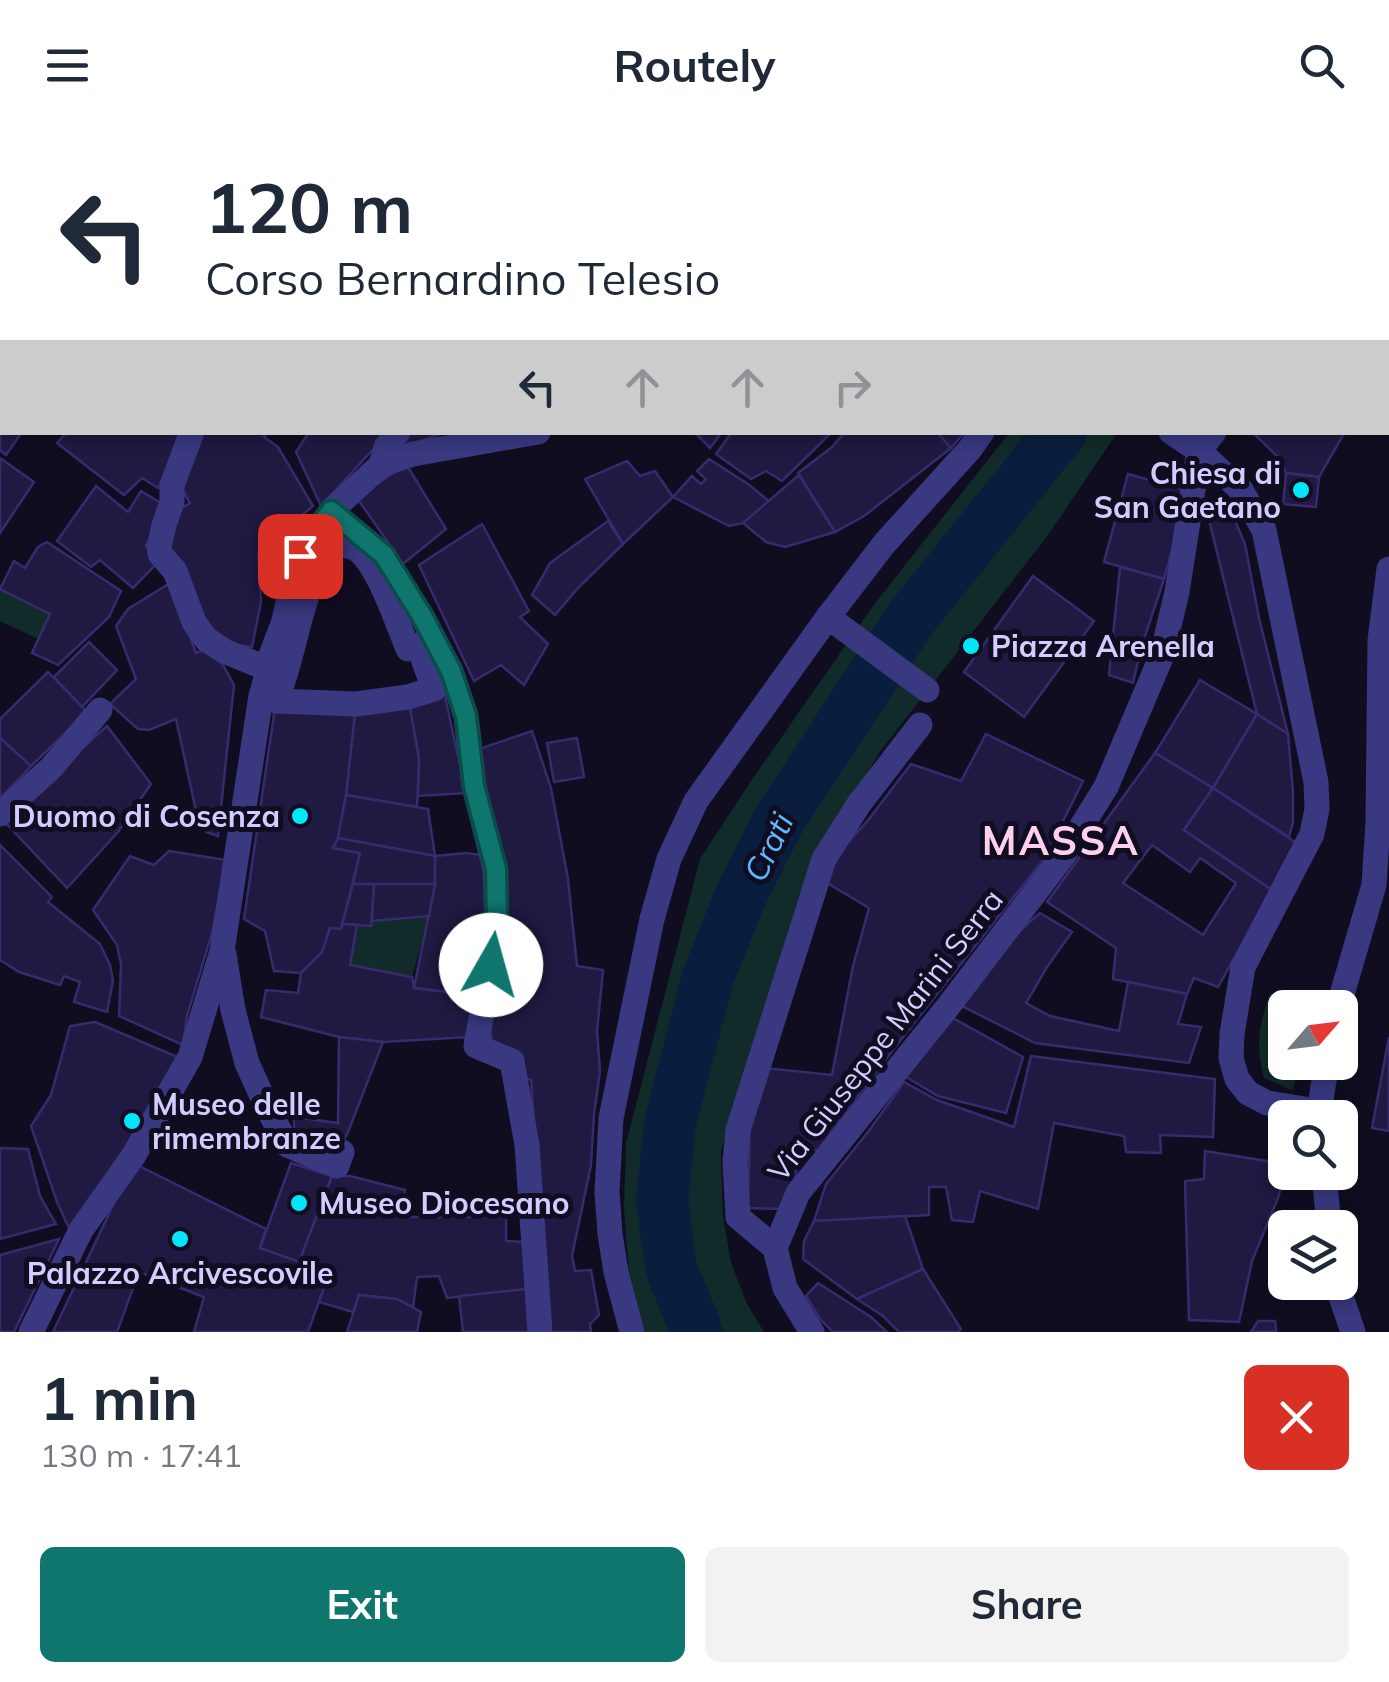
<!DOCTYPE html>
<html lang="en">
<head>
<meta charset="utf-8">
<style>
	body { margin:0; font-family:Mulish,sans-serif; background:#f2f2f3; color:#1f2937; height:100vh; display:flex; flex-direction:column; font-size:38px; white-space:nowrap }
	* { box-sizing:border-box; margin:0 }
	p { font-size:32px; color:#747a83 }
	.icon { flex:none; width:55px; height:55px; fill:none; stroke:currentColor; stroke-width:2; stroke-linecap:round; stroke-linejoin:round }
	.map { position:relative; height:1202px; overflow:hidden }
	.panel { display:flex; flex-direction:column; background:#fff; flex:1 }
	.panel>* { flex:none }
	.hud { position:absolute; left:0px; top:0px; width:1390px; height:305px; box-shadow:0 5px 15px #0003; background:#fff; color:#1f2937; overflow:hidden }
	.needle { width:65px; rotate:62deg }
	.tools { position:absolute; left:1268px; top:860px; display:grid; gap:20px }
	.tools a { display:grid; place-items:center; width:90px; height:90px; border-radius:15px; background:#fff; box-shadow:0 5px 15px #0003; font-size:50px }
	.pin { position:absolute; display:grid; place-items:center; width:85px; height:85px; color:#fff; margin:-42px; border-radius:20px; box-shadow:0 5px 15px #0006 }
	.me { position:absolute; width:110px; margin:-55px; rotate:7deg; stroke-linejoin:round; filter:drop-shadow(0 0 8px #0008) }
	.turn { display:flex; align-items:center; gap:35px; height:210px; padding:0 40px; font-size:45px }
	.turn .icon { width:130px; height:130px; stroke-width:2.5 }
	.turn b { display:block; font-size:70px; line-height:85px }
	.lanes { display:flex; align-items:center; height:95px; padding:0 40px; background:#0003; justify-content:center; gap:50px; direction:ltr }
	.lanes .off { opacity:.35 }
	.round { display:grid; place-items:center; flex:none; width:105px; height:105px; border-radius:15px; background:#f2f2f3 }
	.headline { display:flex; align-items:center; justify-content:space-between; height:170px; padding:0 40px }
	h1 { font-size:60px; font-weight:700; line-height:75px }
	.action { display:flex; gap:20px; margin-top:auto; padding:20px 40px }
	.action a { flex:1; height:115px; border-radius:15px; background:#0f766e; color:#fff; font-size:40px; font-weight:700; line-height:115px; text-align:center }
	.action a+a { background:#f2f2f3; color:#1f2937 }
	header { display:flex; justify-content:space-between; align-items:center; height:130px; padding:0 40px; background:#fff; font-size:45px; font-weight:700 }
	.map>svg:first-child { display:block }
	.green { fill:#102b29 }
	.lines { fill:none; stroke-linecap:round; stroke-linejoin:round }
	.river { stroke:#091e3e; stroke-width:52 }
	.building { fill:#201942; stroke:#372b6e; stroke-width:2.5; fill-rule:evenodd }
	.pedestrian { stroke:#393880; stroke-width:25 }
	.minor { stroke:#393880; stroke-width:25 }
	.tertiary { stroke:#393880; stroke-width:25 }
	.route-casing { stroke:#0a4d48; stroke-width:25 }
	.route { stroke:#0f766e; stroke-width:18 }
	.poi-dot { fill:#01e6f8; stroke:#100d21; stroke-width:4 }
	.labels { text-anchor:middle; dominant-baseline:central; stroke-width:10; stroke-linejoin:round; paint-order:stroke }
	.poi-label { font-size:30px; font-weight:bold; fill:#d2cdff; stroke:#100d21; text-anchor:start }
	.street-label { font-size:30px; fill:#d2cdff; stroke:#100d21 }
	.water-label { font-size:32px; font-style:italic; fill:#5cb8ff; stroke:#100d21 }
	.district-label { font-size:40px; font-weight:bold; letter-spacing:2.5px; fill:#ffcfef; stroke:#100d21 }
</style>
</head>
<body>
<header><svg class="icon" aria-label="menu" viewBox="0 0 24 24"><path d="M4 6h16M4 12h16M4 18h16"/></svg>Routely<svg class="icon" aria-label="search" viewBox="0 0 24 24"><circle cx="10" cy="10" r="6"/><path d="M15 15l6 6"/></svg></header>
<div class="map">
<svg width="1389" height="1202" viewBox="0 0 1389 1202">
	<rect width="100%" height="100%" fill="#100d21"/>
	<g class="green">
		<polygon points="1009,303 1117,303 1048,405 879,623 811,738 797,771 721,1021 723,1087 731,1132 746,1172 764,1202 645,1202 629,1142 624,1079 626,1013 700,729 751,651 873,476"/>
		<polygon points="0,459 50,484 39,509 0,491"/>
		<polygon points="429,786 412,847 350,835 357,795 370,796 372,791"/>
		<path d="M1270,863L1304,877L1285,878V932L1302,933L1292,960L1264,948C1255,912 1259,896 1270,863Z"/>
	</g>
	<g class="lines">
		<g class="river">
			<polyline points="1303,2 1305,0"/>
			<polyline points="697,1202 671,1138 662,1070 670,993 708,847 741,765 779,690 911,488 1061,302"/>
		</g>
	</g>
	<g class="building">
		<polygon points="0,0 54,0 52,2 2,2 2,15 0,14"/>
		<polygon points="247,0 355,0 353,2 248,2"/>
		<polygon points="436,0 568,0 567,2 435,2"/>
		<polygon points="640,0 726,0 725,2 638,2"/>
		<polygon points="923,0 989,0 988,2 926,2"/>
		<polygon points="1019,0 1118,0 1121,2 1018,2"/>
		<polygon points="2,112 2,240 0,242 0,115"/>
		<polygon points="2,256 2,302 22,302 6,325 0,320 0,258"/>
		<polygon points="67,302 189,302 190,303 158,358 142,348 124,365 57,313"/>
		<polygon points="200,302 267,302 264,307 278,317 313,376 258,422 261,472 252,517 222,513 205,497 167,418 175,382 190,373 179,354"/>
		<polygon points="309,302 389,302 321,376 296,322"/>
		<polygon points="407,302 446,302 395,320"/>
		<polygon points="694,302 722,302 710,318"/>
		<polygon points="732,302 837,302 831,303 782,351 766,341 751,349 716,324"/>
		<polygon points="845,302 937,302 951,318 864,386 835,402 798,343 832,317"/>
		<polygon points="937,302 965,302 951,318"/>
		<polygon points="1252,302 1345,302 1319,347 1286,343 1279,328"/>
		<polygon points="0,328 34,352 0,403"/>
		<polygon points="709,329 748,354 770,372 743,393 729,396 673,367 692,346 701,354 706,349 697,341"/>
		<polygon points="627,331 640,346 655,341 673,367 623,414 585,349"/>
		<polygon points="406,334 446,399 403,434 357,368"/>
		<polygon points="1286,343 1319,347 1316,377 1283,374"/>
		<polygon points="1128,344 1189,361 1164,449 1104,432"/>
		<polygon points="799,345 835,402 785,417 766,412 743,393"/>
		<polygon points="96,356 128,382 141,361 166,376 146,416 160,430 133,458 100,430 91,437 57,411"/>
		<polygon points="1230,379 1245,414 1259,488 1288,604 1257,584 1208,386"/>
		<polygon points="608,391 623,414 578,458 555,485 532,465 550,433"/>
		<polygon points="482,394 529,481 520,487 548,514 524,555 501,535 474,551 419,435"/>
		<polygon points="47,412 121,461 109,487 58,535 32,523 50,484 0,459 14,431 25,438 38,417"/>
		<polygon points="1120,437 1164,449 1142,515 1133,553 1109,545"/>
		<polygon points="1033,446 1094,491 1024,587 964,542"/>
		<polygon points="170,453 196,523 208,518 223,535 234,555 218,706 206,702 196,681 176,589 149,600 138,599 110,574 136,549 116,496 128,479"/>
		<polygon points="89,512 117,540 82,577 54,547"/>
		<polygon points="48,542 87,582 31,636 0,608 0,589"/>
		<polygon points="1200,550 1257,584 1213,658 1155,623"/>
		<polygon points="443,557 466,663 418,666 419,629 408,567"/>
		<polygon points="408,567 419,629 417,677 346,665 356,574"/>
		<polygon points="276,571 356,574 346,665 338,708 333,718 360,723 341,799 330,798 322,822 301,843 274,841 265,801 244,789"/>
		<polygon points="1257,584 1288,604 1293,662 1293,692 1289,707 1213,658"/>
		<polygon points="107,596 151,654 118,702 67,758 3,690"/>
		<polygon points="532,601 551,658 568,749 577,836 603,840 597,901 600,941 594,984 591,1035 572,1126 575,1141 591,1140 599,1185 590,1194 591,1202 548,1202 531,950 522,948 492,915 490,894 498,841 476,620"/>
		<polygon points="986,604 1083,651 1044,729 896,916 818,1020 806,1020 780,1079 748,1078 750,992 766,938 832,945 853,836 869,778 824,751 837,725 869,689 911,634 961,651"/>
		<polygon points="0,608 31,636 0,669"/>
		<polygon points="577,608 584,647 554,652 547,613"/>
		<path d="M1155,623L1213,658L1184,700L1272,760L1218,857L1194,848L1187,864L1113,849L1116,818L1047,772ZM1152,715L1190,742L1200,728L1236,753L1203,805L1123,753Z"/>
		<polygon points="1213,658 1301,716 1272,760 1184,700"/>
		<polygon points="346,665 428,679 435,726 338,708"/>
		<polygon points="338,708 435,726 435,754 353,754 360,723 333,718"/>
		<polygon points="0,715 52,767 48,772 100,814 110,835 113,851 107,882 74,872 80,852 64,846 60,855 19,842 0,830"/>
		<polygon points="169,721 226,730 212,803 187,886 183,915 119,886 121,834 117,815 93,780 130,726 154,735"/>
		<polygon points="466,723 489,726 480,866 414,858 435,754 435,726"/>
		<polygon points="353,754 374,754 371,796 343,794 341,799"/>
		<polygon points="374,754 435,754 429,786 372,791"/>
		<polygon points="1040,783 1072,802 1047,837 1026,873 1050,886 1119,901 1128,852 1187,864 1178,894 1201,897 1189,933 1035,913 960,875 1009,810"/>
		<polygon points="343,794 357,795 350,835 412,847 414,858 480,866 468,907 383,912 339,907 261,887 266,860 298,863 301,843 322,822 330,798 341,799"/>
		<polygon points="951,887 1023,927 1006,983 938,966 906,947"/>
		<polygon points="95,892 180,928 98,1067 76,1092 68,1096 57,1072 31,996 51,965 70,896"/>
		<polygon points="339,907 383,912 348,1002 336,1025 294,1012 294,987 338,993"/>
		<polygon points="1389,907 1389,1001 1372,998"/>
		<polygon points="1031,926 1215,949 1213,1007 1160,1005 1161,1023 1126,1022 1124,1006 1054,993 1038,1079 980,1061 973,1092 952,1090 946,1057 929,1057 929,1085 814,1091 826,1054 868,1002 904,952 937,970 1014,997"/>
		<polygon points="0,1018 28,1019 40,1066 56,1094 0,1109"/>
		<polygon points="1205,1021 1285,1034 1285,1042 1278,1068 1252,1131 1239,1192 1189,1190 1185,1051 1204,1049"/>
		<polygon points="133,1033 266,1099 260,1118 330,1141 308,1202 194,1202 204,1167 139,1142 117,1202 53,1202"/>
		<polygon points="291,1033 332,1046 299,1132 260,1118"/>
		<polygon points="332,1046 350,1046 405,1060 401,1087 506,1087 506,1111 523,1112 527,1159 447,1168 439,1146 417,1147 413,1178 397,1169 359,1165 353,1182 319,1172 330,1141 299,1132"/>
		<polygon points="905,1086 923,1139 857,1169 803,1129 804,1111 814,1091"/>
		<polygon points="59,1109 14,1202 0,1202 0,1125"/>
		<polygon points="923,1139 961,1199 958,1202 899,1202 883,1186 857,1169"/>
		<polygon points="818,1153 871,1187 887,1202 833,1202 821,1190 806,1166"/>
		<polygon points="527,1159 531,1202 463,1202 459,1166"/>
		<polygon points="359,1165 397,1169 421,1182 417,1202 347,1202"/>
		<polygon points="1258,1191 1275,1191 1276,1202 1251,1202"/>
	</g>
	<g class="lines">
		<g class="pedestrian">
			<polyline points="192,302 172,355 172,372 164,395 159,417 160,424 175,441 194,492 206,509 224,521 266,538"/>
			<path d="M333,414C339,415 351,416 356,419C378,433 398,495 408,519L418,515L434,559L408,567L356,574L276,571C298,517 298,462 333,414Z"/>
			<polyline points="828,487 927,560"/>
		</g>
		<g class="minor">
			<polyline points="201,2 201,0"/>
			<polyline points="581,2 582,0"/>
			<polyline points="630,2 632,0"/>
			<polyline points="858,2 859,0"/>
			<polyline points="1227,2 1229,0"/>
			<polyline points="0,250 2,248"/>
			<polyline points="381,335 386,317 398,302"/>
			<polyline points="331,381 383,425 422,486 451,541 466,586 474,656 495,739 497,796 476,916 512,931 527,1015 540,1202"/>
			<polyline points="0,684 51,638 100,580"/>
			<polyline points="224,824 233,880 247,933 265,973 287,1015 337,1036 342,1022"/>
			<polyline points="775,1118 738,1087 735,1032 738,1000 824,729 859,674 920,595"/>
			<polyline points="31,1202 81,1100 134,1025 190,927 222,821 261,566 267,545 266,538 283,494 299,426 331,381 381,335 413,324 538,302"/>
			<polyline points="632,1202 616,1142 610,1104 607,1062 611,988 652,789 669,729 696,671 828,487 884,414 970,319 982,302"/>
			<polyline points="812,1202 785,1158 775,1118 798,1063 947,878 1063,726 1106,657 1162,525 1177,462 1199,321 1171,302"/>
		</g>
		<g class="tertiary">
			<polyline points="1388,89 1389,87"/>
			<polyline points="1214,302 1199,321 1241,360 1264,400 1316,652 1317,679 1312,704 1243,837 1232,904 1231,928 1237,949 1248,963 1267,973 1317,981"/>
			<polyline points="1338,878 1374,755 1378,692 1380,510 1389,439"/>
			<polyline points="1318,988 1327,932"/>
			<polyline points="1324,1042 1329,1098"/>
			<polyline points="1336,1152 1353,1202"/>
		</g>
	</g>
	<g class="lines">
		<g class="route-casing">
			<polyline id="route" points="300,426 331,381 384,425 422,486 451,541 466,586 474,656 496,739 497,796 491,835"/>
		</g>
		<use href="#route" class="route"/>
	</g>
	<g class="poi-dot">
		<circle cx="1301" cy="360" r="10"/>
		<circle cx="971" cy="516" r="10"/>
		<circle cx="300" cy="686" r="10"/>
		<circle cx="132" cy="991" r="10"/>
		<circle cx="299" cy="1073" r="10"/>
		<circle cx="180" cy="1109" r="10"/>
	</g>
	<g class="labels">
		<g class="poi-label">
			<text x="1281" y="343" text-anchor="end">Chiesa di<tspan x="1281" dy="34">San Gaetano</tspan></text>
			<text x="991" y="516">Piazza Arenella</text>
			<text x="280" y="686" text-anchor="end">Duomo di Cosenza</text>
			<text x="152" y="974">Museo delle<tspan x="152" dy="34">rimembranze</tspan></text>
			<text x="319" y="1073">Museo Diocesano</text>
			<text x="180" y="1143" text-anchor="middle">Palazzo Arcivescovile</text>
		</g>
		<g class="street-label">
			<text transform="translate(885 905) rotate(-52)">Via Giuseppe Marini Serra</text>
		</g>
		<g class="water-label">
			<text transform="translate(768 717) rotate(-64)">Crati</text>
		</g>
		<g class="district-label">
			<text x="1061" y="710">MASSA</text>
		</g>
	</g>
</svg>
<div class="tools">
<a><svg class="needle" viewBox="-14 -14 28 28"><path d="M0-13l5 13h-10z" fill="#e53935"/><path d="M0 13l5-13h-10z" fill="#747a83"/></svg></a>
<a><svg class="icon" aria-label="search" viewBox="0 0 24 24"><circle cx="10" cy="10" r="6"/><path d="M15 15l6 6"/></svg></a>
<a><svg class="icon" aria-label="layers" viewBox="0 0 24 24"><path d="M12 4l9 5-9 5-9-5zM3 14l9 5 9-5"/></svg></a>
</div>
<div class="pin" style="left:300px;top:426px;background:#d93025"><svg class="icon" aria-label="arrive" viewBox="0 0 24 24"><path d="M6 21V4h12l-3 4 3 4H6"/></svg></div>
<svg class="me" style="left:491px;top:835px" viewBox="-20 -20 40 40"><circle r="19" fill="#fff"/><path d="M0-13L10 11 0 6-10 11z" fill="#0f766e"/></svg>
<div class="hud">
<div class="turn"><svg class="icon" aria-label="left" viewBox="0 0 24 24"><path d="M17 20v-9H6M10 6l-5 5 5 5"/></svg><div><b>120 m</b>Corso Bernardino Telesio</div></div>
<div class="lanes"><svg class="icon" aria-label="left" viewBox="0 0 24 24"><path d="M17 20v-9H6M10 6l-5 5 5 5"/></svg><svg class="icon off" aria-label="ahead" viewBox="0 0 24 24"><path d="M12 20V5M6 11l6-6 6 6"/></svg><svg class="icon off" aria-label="ahead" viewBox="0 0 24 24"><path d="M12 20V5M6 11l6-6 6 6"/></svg><svg class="icon off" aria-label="right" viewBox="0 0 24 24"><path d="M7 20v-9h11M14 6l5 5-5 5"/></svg></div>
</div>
</div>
<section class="panel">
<div class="headline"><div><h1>1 min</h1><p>130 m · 17:41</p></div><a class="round" style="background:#d93025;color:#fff"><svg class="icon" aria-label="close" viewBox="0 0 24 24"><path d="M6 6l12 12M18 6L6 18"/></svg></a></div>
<div class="action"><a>Exit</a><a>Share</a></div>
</section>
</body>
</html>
